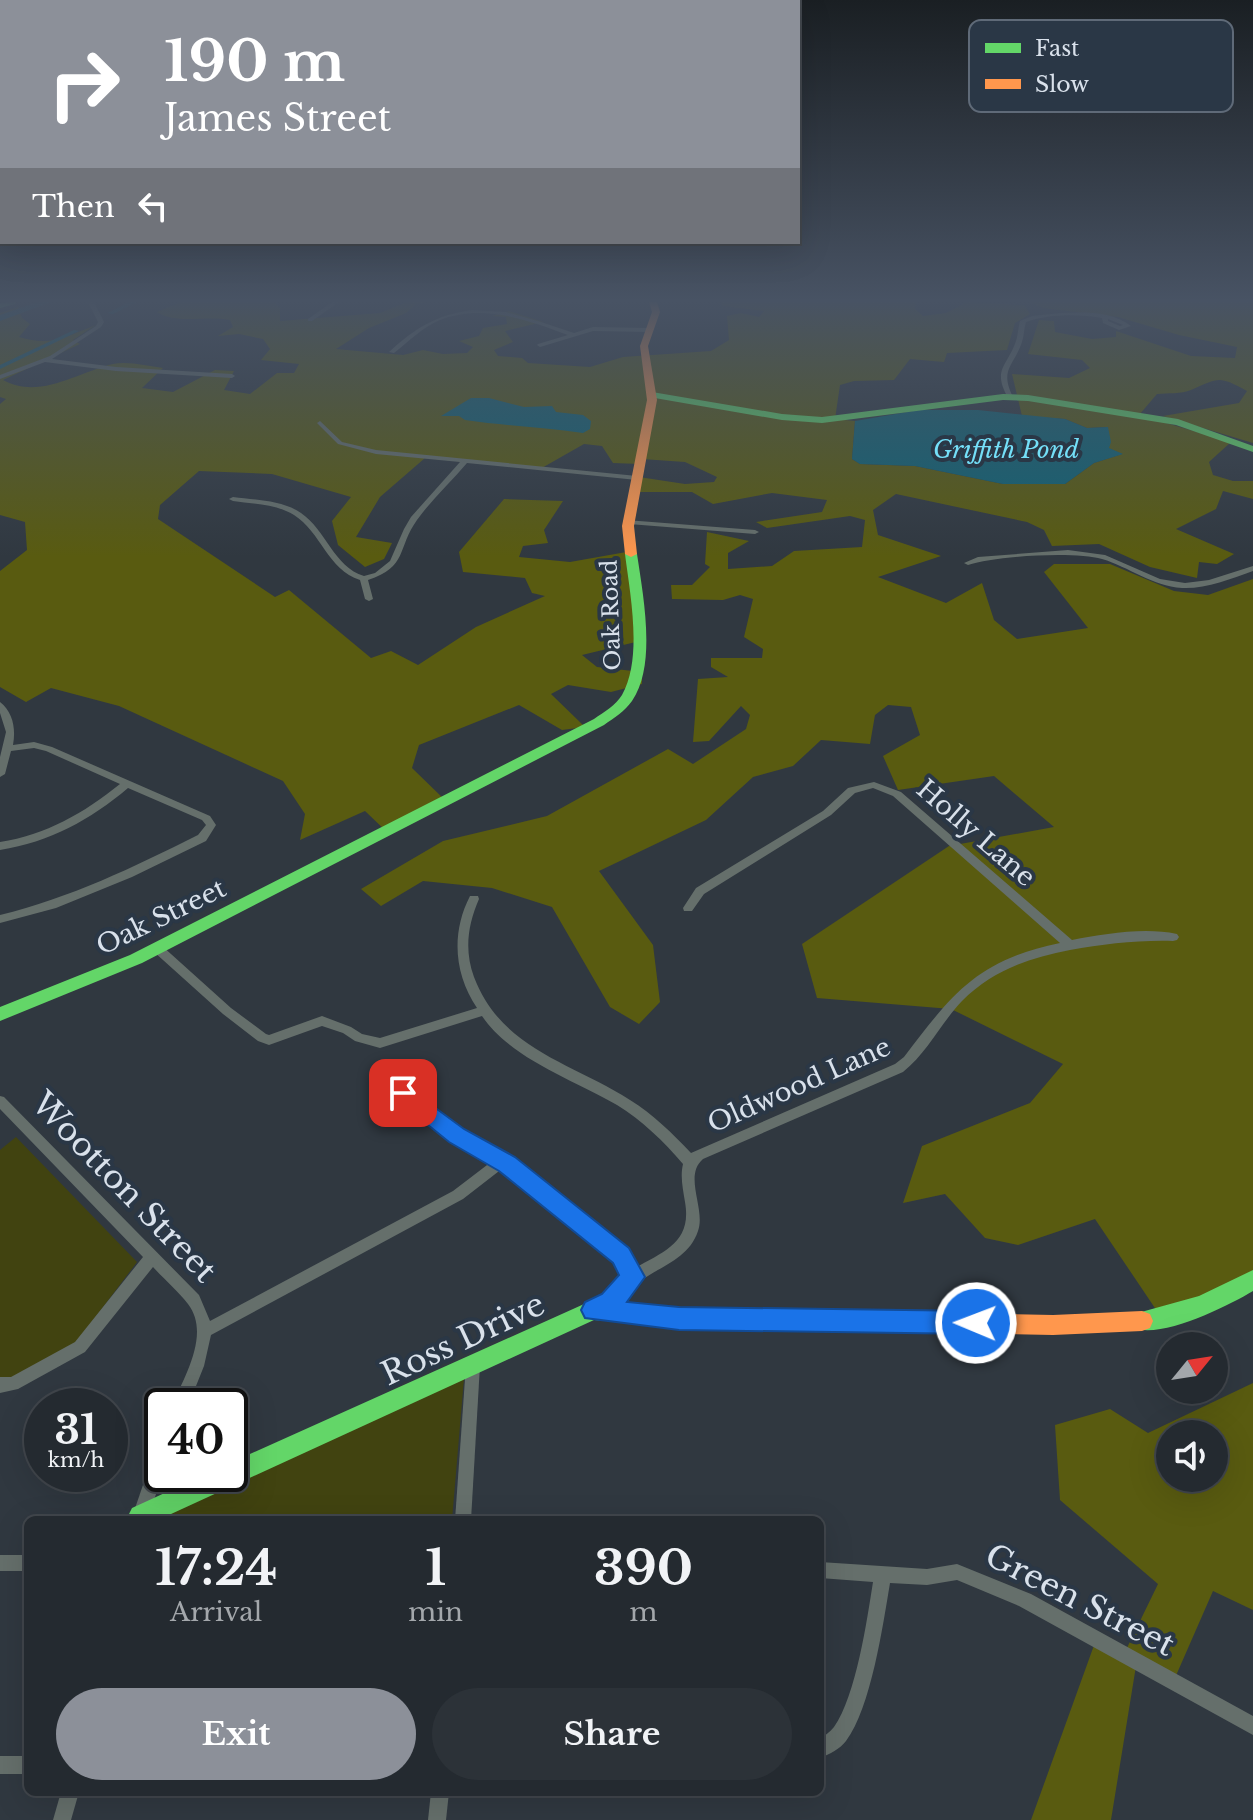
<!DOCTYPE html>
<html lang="en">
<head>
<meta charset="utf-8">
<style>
	body { margin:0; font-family:"Libre Baskerville",serif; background:#2c3238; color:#f1f3f6; height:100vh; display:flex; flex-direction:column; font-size:30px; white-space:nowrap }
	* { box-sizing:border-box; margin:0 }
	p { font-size:26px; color:#a3a7ab }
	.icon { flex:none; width:44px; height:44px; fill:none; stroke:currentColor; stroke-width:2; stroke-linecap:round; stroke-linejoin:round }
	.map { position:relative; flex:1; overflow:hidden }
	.panel { position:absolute; left:24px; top:1516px; width:800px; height:280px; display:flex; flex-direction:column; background:#242a30; border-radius:12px; box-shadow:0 8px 32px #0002,0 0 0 2px #41464c }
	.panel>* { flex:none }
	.hud { position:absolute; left:0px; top:0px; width:800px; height:244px; box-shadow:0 8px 32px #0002,0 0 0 2px #41464c; background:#8c9099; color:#fff; overflow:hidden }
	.needle { width:52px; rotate:60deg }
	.fabs { position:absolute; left:1156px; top:1332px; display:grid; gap:16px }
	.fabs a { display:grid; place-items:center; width:72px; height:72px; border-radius:50%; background:#242a30; box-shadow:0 8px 32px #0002,0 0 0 2px #41464c; font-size:40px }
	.speed { position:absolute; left:24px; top:1388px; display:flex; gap:16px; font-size:40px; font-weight:700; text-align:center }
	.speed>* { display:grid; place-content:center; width:104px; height:104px; border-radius:50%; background:#242a30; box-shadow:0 8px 32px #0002,0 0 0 2px #41464c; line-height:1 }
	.speed small { font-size:20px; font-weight:400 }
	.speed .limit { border:4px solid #111; border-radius:12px; background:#fff; color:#111 }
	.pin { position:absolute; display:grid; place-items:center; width:68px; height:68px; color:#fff; margin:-34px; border-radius:16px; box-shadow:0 4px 12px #0006 }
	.me { position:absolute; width:88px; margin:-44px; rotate:271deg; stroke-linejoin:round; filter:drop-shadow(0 0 6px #0008) }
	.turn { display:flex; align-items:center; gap:28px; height:168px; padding:0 32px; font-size:36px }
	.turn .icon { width:104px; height:104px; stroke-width:2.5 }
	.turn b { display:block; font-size:56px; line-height:68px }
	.then { display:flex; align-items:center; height:76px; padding:0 32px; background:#0003; gap:16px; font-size:30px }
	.eta { display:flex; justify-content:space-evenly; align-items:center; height:136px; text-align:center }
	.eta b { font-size:48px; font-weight:700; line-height:56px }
	.primary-button { display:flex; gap:16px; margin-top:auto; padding:16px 32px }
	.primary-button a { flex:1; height:92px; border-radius:48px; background:#8c9099; color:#fff; font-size:32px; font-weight:700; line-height:92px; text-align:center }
	.primary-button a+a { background:#2c3238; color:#f1f3f6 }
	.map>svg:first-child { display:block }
	.green { fill:#414310 }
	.forest { fill:#595b10; fill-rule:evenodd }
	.water { fill:#0f6273 }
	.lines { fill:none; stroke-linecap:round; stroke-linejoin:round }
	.canal { fill:#0f6273; fill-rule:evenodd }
	.river { fill:#0f6273; fill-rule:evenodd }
	.street { fill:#656f6b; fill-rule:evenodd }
	.fast { fill:#63d668; fill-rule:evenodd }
	.slow { fill:#ff974d; fill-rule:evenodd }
	.route { fill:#1a73e8; stroke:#114b97; stroke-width:2 }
	.labels { text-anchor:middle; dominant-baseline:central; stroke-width:8; stroke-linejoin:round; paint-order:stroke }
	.far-street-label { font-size:22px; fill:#d9e1eb; stroke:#2a3746 }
	.far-water-label { font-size:24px; font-style:italic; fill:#74dff8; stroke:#2a3746 }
	.street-label { font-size:26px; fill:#d9e1eb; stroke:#2a3746 }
	.near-street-label { font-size:32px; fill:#d9e1eb; stroke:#2a3746 }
	.key { fill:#2a3746; stroke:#5f6a78; stroke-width:2 }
	.key-label { font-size:22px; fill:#d9e1eb }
</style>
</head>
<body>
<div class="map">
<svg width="1253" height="1820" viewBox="0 0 1253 1820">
	<rect width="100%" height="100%" fill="#303840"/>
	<g class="green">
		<polygon points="16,1137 137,1262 73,1347 14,1377 0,1378 0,1150"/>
		<polygon points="464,1378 452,1520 156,1520"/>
	</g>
	<g class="forest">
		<path d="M181,302H274L280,308V321L380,313L407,302H429L416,304L406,313L369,328L336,349L403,355L423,350L443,354L467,353L473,347L459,341L479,336L483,328L507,324L506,317L492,316L509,311L543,322L505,331L513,342L494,350L498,356L522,358L528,363L590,367L623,357L711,351L729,340L727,316L741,313L759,317L764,311L723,306L721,302H916L915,309L923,316L946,313L967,302L1024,305L1030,314L1015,323L1007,350L947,353L944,362L910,359L894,380L854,381L840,385L835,419L855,421L852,459L860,464L915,466L1003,484H1065L1094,463L1122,454L1108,448V427L1087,428L1065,419L1022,416L1012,374L1069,378L1090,368L1082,360L1028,354L1039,320L1054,321L1055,332L1092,339L1116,337V331L1191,356L1235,358L1237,347L1179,335L1118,317L1043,308L1031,302H1253V443L1163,416L1239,403L1247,391C1218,375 1219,378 1191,390C1181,394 1168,393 1157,394L1139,415L1231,442L1209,462L1213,475L1233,481H1253V499L1223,491L1216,509L1176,529L1234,554L1217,564L1199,562L1197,578L1150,567L1099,544L1052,546L1044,530L1027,522L896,494L873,510L878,535L941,556L878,577L946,603L982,583L994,620L1017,639L1088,628L1044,572L1054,564H1110L1174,591L1208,595L1253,579V1283L1163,1320L1095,1219L1018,1245L985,1238L945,1194L903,1203L922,1146L1030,1103L1063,1064L951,1009L817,998L802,944L949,846L1054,827L994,776L898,790L883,756L920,735L911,707L888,705L875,715L870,744L821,740L793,766L753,777L706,820L599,871L653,945L660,1002L639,1024L610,1007L552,907L492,888L423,881L381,906L361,889L443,841L547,816L668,749L693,764L746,729L750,715L741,706L709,741L693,742L698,679L728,677L711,667V658H762L763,649L744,637L753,599L740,595L723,600L672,599L671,585H692L710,567L705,564L707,532L749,541L728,553V569L772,566L794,551L862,547L865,520L850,516L767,528L756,522L822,512L827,500L772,493L713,504L692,492H635L639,477L685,484L714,482L717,477L685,462L642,459L640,464L613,463L602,446L584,444L540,469L425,458L380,497L356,537L392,543L384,559L365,567L338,545L332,521L351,497L272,474L199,471L160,505L158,519L275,597L289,590L371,658L391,651L418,665L476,627L545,596L532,593L525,578L463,572L459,552L504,499L563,501L544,530L548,543L523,546L519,557L570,562L632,551L635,595L645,617L644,640L582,655L597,667L642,672V684L611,692L568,685L551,694L585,727L562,730L519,705L419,745L412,768L447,802L387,832L365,811L300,840L305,814L283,781L119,706L51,688L26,702L0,687V571L27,550L25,522L0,515V404L6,399L0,397V313L18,307L22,318L30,324L19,337C51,347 65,337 96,325L73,340L80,344L3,380C39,400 76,373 113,364C128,361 148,366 163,368L142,388L173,392L215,370L234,371L224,390L250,394L277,373H294L299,364L261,360L270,349L263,339L239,334L218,336L233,327L230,320C207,315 177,325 157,312Z"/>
		<path d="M1253,1383V1610L1213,1591L1171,1687L1136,1666L1111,1820H1031L1097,1637L1124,1654L1158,1584L1060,1500L1055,1425L1110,1409L1148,1433ZM1170,1434H1214V1478H1170Z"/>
	</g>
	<g class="water">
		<path d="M471,398H489L524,407L552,406L556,412L583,415L591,421L590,429L583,433C544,427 505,426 465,420L459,416H441Z"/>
		<polygon points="919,410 978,410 1065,419 1087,428 1108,427 1111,442 1109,448 1123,454 1094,463 1065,484 1003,484 915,466 860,464 852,459 855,421"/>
	</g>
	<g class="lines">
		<g class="canal">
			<polygon points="129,302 137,302 113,314 108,313"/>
			<polygon points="74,330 79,331 0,369 0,365"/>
		</g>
		<polygon class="river" points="37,302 51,302 0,321 0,315"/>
		<g class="street">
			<polygon points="88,302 94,302 104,322 101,327 52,359 116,367 232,374 235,376 232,378 116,371 45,362 0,379 0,375 50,356 96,326 98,322"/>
			<polygon points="332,302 339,302 312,321 308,321 308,319"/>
			<path d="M472,310L506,312L541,322L574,333L593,327L649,328L652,330L649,332L593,331L540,347L537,345L538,344L568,335C528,320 482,303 440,320C423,327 408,342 394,353L389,352C415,328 436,315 472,310Z"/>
			<path d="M1061,313C1084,312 1112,311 1131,326L1119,330L1103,323L1102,318C1077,314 1050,314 1026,322C1024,328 1024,336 1022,342C1014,366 999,369 1013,397L1008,398C992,369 1007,367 1016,341C1018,335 1018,328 1020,321L1032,316ZM1108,319L1123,325L1120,326L1108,321Z"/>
			<path d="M320,421L342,442L376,450L637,476L641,478L637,480L467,463C451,482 432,499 417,520C397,548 408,567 368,580L373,599L369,601L365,599L360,580C328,570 321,532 294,515C276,504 253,504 233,501L229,499L233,497C255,500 282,500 301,513C326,530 334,567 364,576L375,573L390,561L404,529L411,517L460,462L376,454L338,444L317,423Z"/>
			<polygon points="626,520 755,530 759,532 755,534 629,524 625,522"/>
			<path d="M1068,550L1105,555L1160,579L1185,583L1209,580L1253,566V571C1230,579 1206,589 1182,588C1152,586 1129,567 1102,559C1074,551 995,556 968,565L964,563L978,557Z"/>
			<path d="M0,702C13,712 16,729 13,745L34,742L52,747L210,816L216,825L206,841L132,877L56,908L0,923V915C70,898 134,867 198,835L206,825L202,820L128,788C90,820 50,842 0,850V842C46,835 84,813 120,784L46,751L34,748L11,751L5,774L0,777V757L6,732L0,713Z"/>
			<path d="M874,782L901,792L1072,940C1104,934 1144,927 1177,934L1179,937L1177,940L1173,941C1138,940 1104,944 1070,950C1029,958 993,970 962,1001C941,1023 927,1053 903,1072L703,1159C683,1176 706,1209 698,1231C689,1258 663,1265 642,1280C625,1291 616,1307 597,1315L592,1313L590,1308L592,1303L608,1292L625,1276L616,1261L503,1168L463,1199L211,1335L204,1366L188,1406H172C184,1377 211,1334 188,1304C178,1291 164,1279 153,1267L85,1352L18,1389L0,1393V1377H11L75,1342L143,1257L0,1109V1096L4,1097L199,1295L210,1321L453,1191L491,1162L451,1139L399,1097L397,1093L399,1089L403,1088L407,1089L461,1131L512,1160L626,1251L635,1268C665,1251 692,1242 685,1202C683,1189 680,1177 683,1164C664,1142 642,1120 617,1105C574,1080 511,1059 482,1016L380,1048L355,1041L343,1033L322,1026L269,1045L258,1041L223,1014L153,951L151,948L153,945H161L231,1008L266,1034L269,1035L322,1016L351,1027L362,1034L380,1038L477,1008C454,974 451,933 470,896H478L479,899C468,924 464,950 474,977C502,1050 571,1062 630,1100C653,1114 673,1134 691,1153L895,1064L904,1057C952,994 977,960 1060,943L893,796L873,788L855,793L831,815L704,894L692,911H684L683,908L696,888L823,811L848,788Z"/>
			<polygon points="473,1358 478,1360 480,1365 471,1520 455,1520 466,1365 468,1360"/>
			<polygon points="162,1445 163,1474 147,1520 131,1520 156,1447"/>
			<rect x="0" y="1555" width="28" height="16"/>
			<path d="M820,1562L927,1569L957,1564L1031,1594L1253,1716V1735L1019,1606L957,1580L927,1585L890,1583C883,1625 871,1708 846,1741C840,1749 830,1754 820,1758V1739C825,1735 830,1732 834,1727C856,1696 867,1620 873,1582L820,1578Z"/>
			<rect x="0" y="1756" width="28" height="18"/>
			<polygon points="61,1792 79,1792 71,1820 53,1820"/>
			<polygon points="431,1792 449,1792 446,1820 428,1820"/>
		</g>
		<g class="fast">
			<polygon points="16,302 15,304 0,308 0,303"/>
			<polygon points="652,392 782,414 822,417 1003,394 1028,395 1178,419 1253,446 1253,452 1176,425 1028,401 1003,400 822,423 782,420 649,397 649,393"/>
			<path d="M631,551L637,554C643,595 657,665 632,701C625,711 614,718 604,725L142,963L0,1021V1007L130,955L594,719C604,712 616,705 622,695C643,658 630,594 625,554Z"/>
			<path d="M1253,1270V1291C1228,1306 1162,1339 1134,1328L1131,1321L1134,1314L1199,1296Z"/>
			<polygon points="593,1300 694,1308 702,1311 705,1318 702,1325 694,1328 594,1320 158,1520 130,1520 128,1516 132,1508 206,1474 230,1474 230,1463"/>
		</g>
		<g class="slow">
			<polygon points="649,302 657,302 660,312 648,346 657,400 634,526 637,554 631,557 625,554 622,526 647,400 640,346 652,312"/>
			<polygon points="694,1308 1053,1315 1142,1311 1150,1314 1153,1321 1150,1328 1142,1331 1053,1335 694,1328 686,1325 683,1318 686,1311"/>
		</g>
	</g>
	<linearGradient id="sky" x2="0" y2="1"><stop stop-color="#1a1f23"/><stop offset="0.54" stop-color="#485364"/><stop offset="1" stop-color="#485364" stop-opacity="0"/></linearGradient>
	<rect width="1253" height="557" fill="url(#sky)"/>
	<polygon class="route" points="403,1084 464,1129 515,1157 629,1248 645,1277 627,1302 679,1307 976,1311 985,1314 988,1323 985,1331 976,1334 679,1330 585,1318 581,1310 585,1302 602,1294 619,1275 613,1263 499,1171 449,1142 396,1099 393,1093 396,1086"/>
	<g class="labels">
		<g class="far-street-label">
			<text transform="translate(611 615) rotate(-92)">Oak Road</text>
		</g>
		<g class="far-water-label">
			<text x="1006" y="449">Griffith Pond</text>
		</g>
		<g class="street-label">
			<text transform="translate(976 833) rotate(41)">Holly Lane</text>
			<text transform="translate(161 917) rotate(-26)">Oak Street</text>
			<text transform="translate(799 1085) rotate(-24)">Oldwood Lane</text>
		</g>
		<g class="near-street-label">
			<text transform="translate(124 1187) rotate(46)">Wootton Street</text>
			<text transform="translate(463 1339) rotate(-25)">Ross Drive</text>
			<text transform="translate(1080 1600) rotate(27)">Green Street</text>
		</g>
	</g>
	<rect x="969" y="20" width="264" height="92" rx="12" class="key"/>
	<rect x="985" y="43" width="36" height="10" fill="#63d668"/>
	<rect x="985" y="79" width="36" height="10" fill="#ff974d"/>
	<g class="key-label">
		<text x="1035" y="56">Fast</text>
		<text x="1035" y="92">Slow</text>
	</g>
</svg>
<div class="fabs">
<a><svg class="needle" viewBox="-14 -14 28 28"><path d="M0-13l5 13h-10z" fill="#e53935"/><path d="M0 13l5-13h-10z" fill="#a3a7ab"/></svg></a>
<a><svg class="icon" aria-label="sound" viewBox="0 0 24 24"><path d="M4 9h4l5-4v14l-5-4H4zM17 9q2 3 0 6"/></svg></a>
</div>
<div class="speed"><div>31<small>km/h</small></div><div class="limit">40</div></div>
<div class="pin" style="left:403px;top:1093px;background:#d93025"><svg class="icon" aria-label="arrive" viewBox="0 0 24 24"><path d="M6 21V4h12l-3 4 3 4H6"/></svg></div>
<svg class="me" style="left:976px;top:1323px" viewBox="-20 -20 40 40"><circle r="17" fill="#1a73e8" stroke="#fff" stroke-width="3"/><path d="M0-11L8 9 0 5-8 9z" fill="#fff"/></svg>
<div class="hud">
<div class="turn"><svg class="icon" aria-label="right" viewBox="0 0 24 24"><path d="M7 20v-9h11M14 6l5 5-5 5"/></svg><div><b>190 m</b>James Street</div></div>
<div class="then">Then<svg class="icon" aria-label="left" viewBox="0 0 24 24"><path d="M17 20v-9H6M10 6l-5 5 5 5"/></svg></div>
</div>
<section class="panel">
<div class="eta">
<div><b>17:24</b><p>Arrival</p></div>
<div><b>1</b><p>min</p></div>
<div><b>390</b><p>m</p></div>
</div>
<div class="primary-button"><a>Exit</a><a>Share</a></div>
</section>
</div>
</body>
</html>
